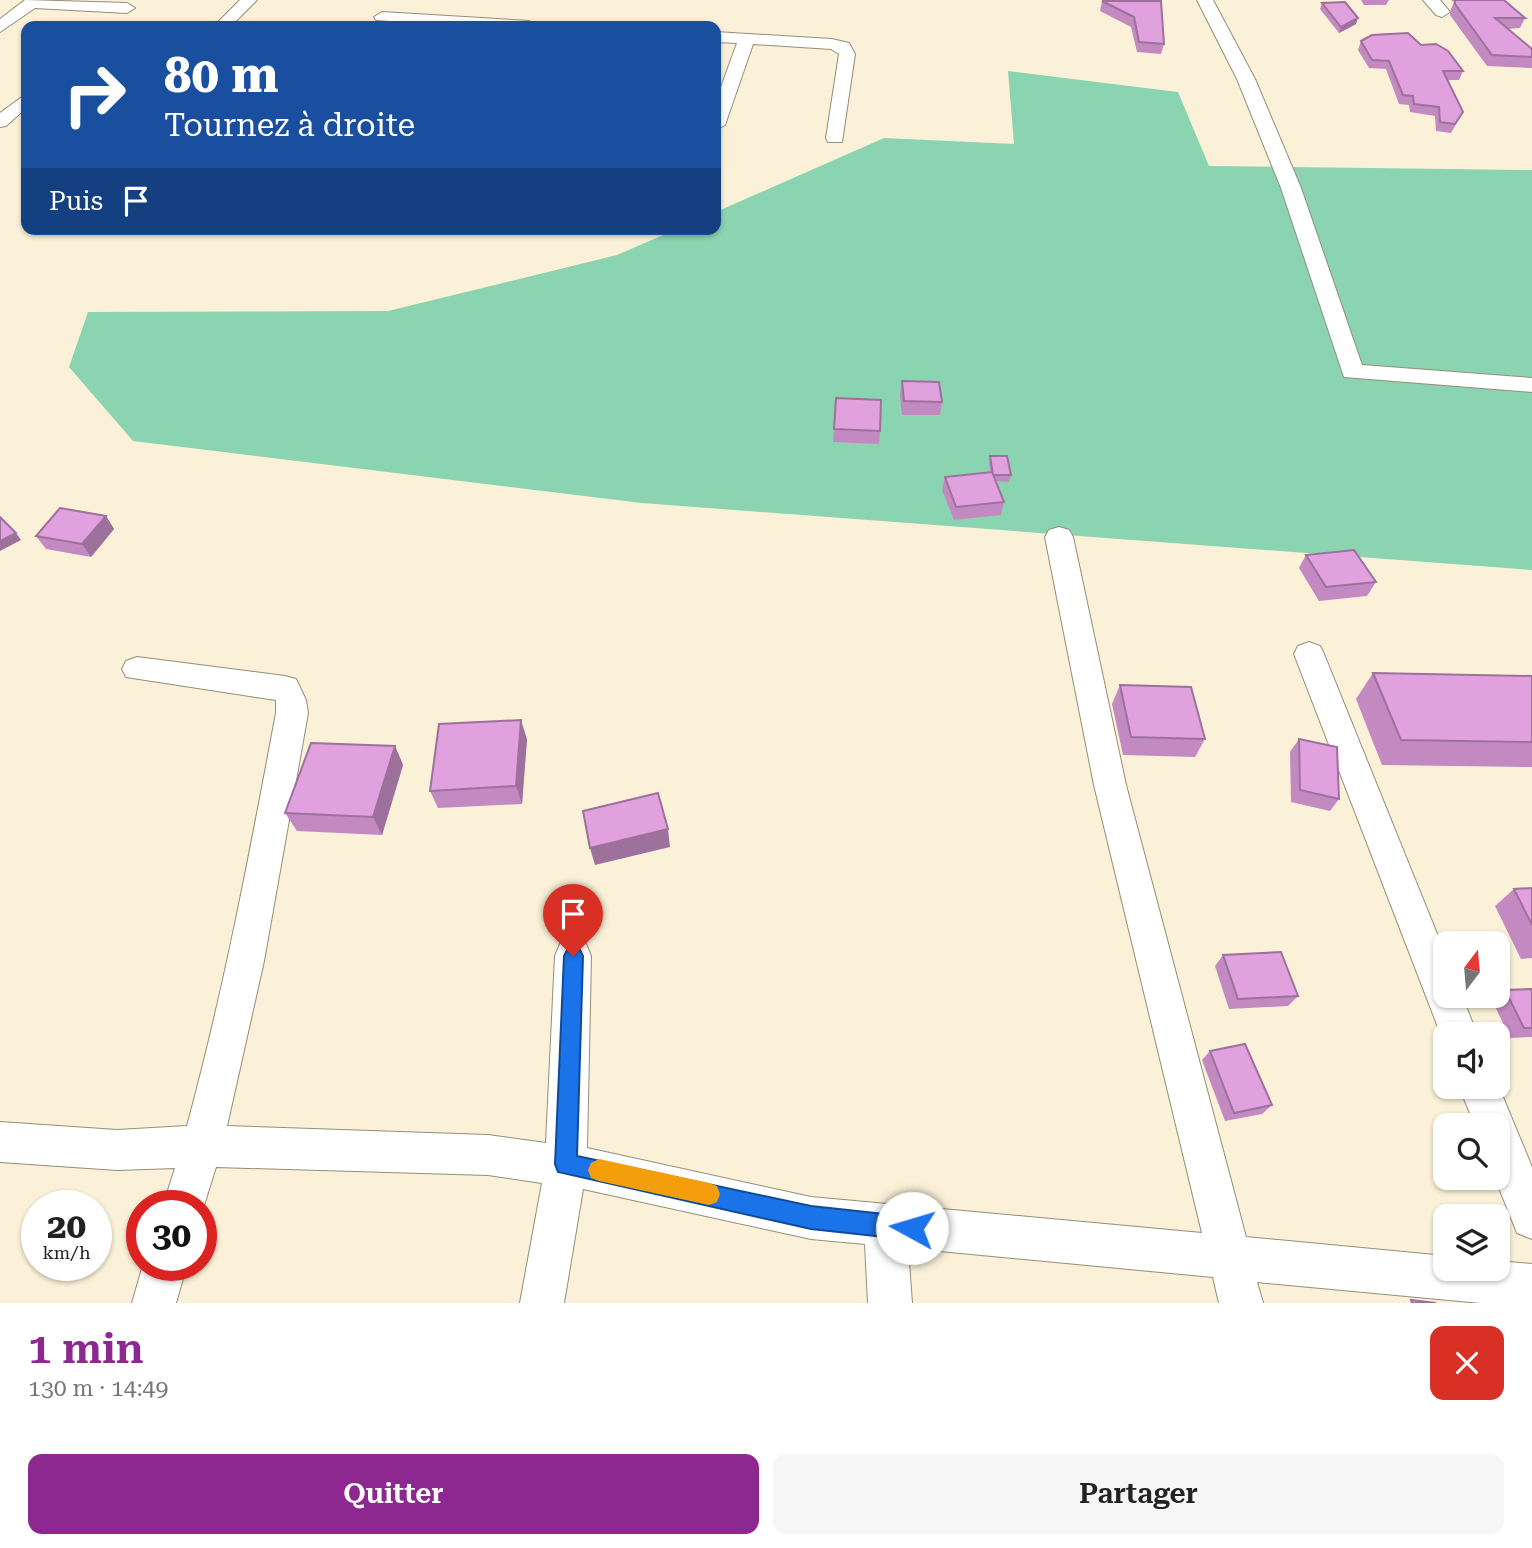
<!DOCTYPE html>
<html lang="fr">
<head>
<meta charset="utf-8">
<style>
	body { margin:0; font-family:"Roboto Serif",serif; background:#f6f6f6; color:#222; height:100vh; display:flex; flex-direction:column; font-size:26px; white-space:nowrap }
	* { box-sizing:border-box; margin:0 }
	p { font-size:23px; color:#767676 }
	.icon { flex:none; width:38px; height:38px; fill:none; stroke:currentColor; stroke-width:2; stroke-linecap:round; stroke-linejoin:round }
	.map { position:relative; height:1303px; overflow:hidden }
	.panel { display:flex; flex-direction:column; background:#fff; flex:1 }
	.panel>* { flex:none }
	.guide { position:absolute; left:21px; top:21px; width:700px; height:214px; border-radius:14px; box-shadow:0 2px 5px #0004; background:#1a4fa0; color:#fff; overflow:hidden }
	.needle { width:46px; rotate:16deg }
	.fabs { position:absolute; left:1433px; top:931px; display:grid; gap:14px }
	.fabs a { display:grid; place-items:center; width:77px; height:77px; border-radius:14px; background:#fff; box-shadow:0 2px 5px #0004; font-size:35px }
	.speed { position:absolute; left:21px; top:1190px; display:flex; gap:14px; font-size:35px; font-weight:700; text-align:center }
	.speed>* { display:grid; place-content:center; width:91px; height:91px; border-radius:50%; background:#fff; box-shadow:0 2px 5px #0004; line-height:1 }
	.speed small { font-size:18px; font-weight:400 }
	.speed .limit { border:10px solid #d22; background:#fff; color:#111 }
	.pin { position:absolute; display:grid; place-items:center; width:60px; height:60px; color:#fff; margin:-72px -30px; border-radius:50% 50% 50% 0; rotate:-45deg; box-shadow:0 0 7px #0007 }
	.pin .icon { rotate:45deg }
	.me { position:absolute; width:77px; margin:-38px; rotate:276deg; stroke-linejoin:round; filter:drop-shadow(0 0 5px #0008) }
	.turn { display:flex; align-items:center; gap:24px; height:147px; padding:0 28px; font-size:32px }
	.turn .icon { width:91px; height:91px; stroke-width:2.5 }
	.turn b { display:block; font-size:49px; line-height:60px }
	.then { display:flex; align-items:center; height:66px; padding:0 28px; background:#0003; gap:14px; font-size:26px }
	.round { display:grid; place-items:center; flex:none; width:74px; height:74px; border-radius:14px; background:#f6f6f6 }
	.summary { display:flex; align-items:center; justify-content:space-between; height:119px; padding:0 28px }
	h1 { font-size:42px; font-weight:600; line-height:52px; color:#8c288f }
	.action { display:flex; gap:14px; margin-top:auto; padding:14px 28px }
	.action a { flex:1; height:80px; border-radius:14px; background:#8c288f; color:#fff; font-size:28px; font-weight:600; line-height:80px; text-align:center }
	.action a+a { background:#f6f6f6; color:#222 }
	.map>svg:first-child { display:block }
	.green { fill:#8ad4b1 }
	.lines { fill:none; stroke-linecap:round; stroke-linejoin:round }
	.minor-casing { stroke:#958d77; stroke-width:2 }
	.minor { fill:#fff; fill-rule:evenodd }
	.wall { fill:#c28ac0 }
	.shaded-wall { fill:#9e719c }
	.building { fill:#e1a1df; stroke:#9e719c; stroke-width:2 }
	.route { fill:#1a73e8; stroke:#114b97; stroke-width:2 }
	.slow { fill:#f59e0b }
</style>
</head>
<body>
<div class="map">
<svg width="1532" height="1303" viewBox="0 0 1532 1303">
	<rect width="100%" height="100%" fill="#faf1d8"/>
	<polygon class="green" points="1008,71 1178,92 1209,166 1532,170 1532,570 642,503 133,441 69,367 88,312 388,311 617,255 677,229 716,229 716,212 884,138 1014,144"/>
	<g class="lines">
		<g class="minor-casing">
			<g id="minor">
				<polygon points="25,0 127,3 135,8 127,13 35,8 0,32 0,19"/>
				<polygon points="240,0 257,0 231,26 214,26"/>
				<polygon points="1197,0 1213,0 1255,79 1301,188 1362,365 1532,378 1532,392 1344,377 1281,188 1237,79"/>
				<polygon points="1423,0 1440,0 1450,12 1442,17 1436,15"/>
				<polygon points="382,12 529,21 537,26 455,26 376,20 374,17"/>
				<polygon points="716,32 832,39 849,43 855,54 842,142 828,142 826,138 839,54 831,49 753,44 725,125 716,130 716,101 737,43 716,42"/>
				<polygon points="26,94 26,108 6,126 0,127 0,113"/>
				<path d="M1059,527L1069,530L1073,537L1126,785L1246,1237L1446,1256V1269H1498V1261L1532,1264V1303H1481L1257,1282L1263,1303H1219L1213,1277L908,1248L912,1303H868L865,1244L811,1239L583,1189L564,1303H520L542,1183L488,1175L216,1167L201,1215V1206H163L175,1168L117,1170L0,1162V1122L117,1130L187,1126C224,990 250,852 276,713V700L126,677L122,669L126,661L137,657L285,676L296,679L306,700L308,713L264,961L227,1126L488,1135L546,1143L555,956L560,944L573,939L586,944L591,956L587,1148L811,1197L1202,1233L1094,785L1045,537L1049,530Z"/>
				<polygon points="1309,642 1320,646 1324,654 1446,956 1446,996 1462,996 1477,1034 1446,1034 1446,1048 1294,654 1298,646"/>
				<polygon points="1498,1085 1532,1167 1532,1239 1517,1233 1495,1178 1498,1178 1498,1125 1475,1125 1459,1087"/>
				<polygon points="143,1265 187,1265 176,1303 132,1303"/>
			</g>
		</g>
		<use href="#minor" class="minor"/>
	</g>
	<g class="wall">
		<polygon points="1361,0 1389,0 1386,5 1364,5"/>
		<polygon points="1451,0 1504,0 1525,18 1520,28 1507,29 1532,49 1532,68 1487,66 1450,15 1451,9 1454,2"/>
		<polygon points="1102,1 1161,1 1164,44 1161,54 1137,52 1131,27 1100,11"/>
		<polygon points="1322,3 1356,24 1339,33 1320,9"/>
		<polygon points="1361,41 1421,45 1463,71 1459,80 1447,80 1463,112 1451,133 1436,131 1435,116 1410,112 1409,105 1399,104 1386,69 1369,68 1358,50"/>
		<polygon points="902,381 942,402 940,415 902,415 900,395"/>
		<polygon points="836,398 880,431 879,444 833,442"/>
		<polygon points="990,456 1011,475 1009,482 996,481 1004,502 1001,515 954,520 942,490 945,477 990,472 989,462"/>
		<polygon points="106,516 114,529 91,557 46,549 36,536"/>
		<polygon points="1306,555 1376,582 1367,596 1319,601 1299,568"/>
		<polygon points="1373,673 1532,676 1532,767 1382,765 1356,699"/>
		<polygon points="1120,685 1205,739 1195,757 1123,755 1112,704"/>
		<polygon points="527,739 522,804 438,808 430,791"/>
		<polygon points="1299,739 1339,799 1330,811 1291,802 1290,752"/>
		<polygon points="395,746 403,765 382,835 297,831 285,813"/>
		<polygon points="1532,888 1532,958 1521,959 1495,906 1514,889"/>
		<polygon points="1223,955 1298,996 1288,1006 1229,1009 1215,966"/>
		<polygon points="1532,989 1532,1037 1510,1038 1492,1000 1505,990"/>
		<polygon points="1210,1051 1272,1105 1262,1114 1225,1121 1202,1060"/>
	</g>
	<g class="shaded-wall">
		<polygon points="1358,18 1356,24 1339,33 1341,27"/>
		<polygon points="106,516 114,529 91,557 82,544"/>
		<polygon points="16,533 21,540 0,551 0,541"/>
		<polygon points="521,720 527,739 522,804 516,786"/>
		<polygon points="395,746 403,765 382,835 373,817"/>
		<polygon points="668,829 670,847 595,865 590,848"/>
	</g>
	<g class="building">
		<polygon points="1455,0 1504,0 1525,18 1495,18 1532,49 1532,57 1492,55 1455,4"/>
		<polygon points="1102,1 1161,1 1164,44 1139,42 1134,17"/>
		<polygon points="1345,2 1358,18 1341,27 1322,3"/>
		<polygon points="1408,33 1421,45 1436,44 1448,51 1463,71 1443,71 1463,112 1455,124 1440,122 1439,107 1414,104 1413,96 1403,95 1389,61 1372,60 1361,41 1372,35"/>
		<polygon points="902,381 939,382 942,402 904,401"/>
		<polygon points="836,398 881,400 880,431 834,429"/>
		<polygon points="990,456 1007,456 1011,475 993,475"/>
		<polygon points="992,472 1004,502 956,507 945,477"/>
		<polygon points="60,508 106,516 82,544 36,536"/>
		<polygon points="0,517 16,533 0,541"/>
		<polygon points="1354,550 1376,582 1326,587 1306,555"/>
		<polygon points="1373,673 1532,676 1532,742 1401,740"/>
		<polygon points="1120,685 1191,687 1205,739 1131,737"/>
		<polygon points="521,720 516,786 430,791 439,724"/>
		<polygon points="1299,739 1337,747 1339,799 1300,790"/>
		<polygon points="311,743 395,746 373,817 285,813"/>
		<polygon points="658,793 668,829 590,848 583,811"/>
		<polygon points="1532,888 1532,925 1514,889"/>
		<polygon points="1281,952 1298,996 1238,999 1223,955"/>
		<polygon points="1532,989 1532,1028 1524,1028 1505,990"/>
		<polygon points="1245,1044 1272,1105 1234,1113 1210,1051"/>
		<polygon points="1411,1300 1436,1303 1412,1303"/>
	</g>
	<polygon class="route" points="573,947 580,950 583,956 577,1156 811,1206 912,1217 920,1220 923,1228 920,1237 912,1240 811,1229 558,1172 555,1164 564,956 567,950"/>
	<polygon class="slow" points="599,1159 709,1183 717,1186 720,1194 717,1202 709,1205 599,1181 591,1178 588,1170 591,1163"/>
</svg>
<div class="fabs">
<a><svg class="needle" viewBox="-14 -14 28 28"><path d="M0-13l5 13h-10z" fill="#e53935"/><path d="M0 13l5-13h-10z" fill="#767676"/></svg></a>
<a><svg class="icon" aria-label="sound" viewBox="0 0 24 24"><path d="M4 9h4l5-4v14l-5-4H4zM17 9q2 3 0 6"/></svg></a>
<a><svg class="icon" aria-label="search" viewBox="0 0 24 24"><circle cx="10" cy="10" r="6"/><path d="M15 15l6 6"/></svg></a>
<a><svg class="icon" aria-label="layers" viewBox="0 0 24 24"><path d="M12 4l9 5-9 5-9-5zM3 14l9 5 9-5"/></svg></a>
</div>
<div class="speed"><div>20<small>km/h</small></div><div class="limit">30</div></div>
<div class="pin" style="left:573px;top:956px;background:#d93025"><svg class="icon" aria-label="arrive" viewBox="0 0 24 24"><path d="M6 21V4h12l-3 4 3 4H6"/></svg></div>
<svg class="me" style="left:912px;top:1228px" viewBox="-20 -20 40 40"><circle r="19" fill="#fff"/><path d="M0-13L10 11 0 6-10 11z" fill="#1a73e8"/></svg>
<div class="guide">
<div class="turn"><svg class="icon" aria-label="right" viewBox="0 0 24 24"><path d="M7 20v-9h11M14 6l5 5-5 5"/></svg><div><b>80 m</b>Tournez à droite</div></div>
<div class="then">Puis<svg class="icon" aria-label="arrive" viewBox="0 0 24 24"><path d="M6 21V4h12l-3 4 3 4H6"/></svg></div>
</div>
</div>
<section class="panel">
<div class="summary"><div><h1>1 min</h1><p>130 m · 14:49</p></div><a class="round" style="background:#d93025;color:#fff"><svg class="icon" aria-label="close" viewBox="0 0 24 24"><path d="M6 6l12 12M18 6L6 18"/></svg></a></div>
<div class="action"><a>Quitter</a><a>Partager</a></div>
</section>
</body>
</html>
